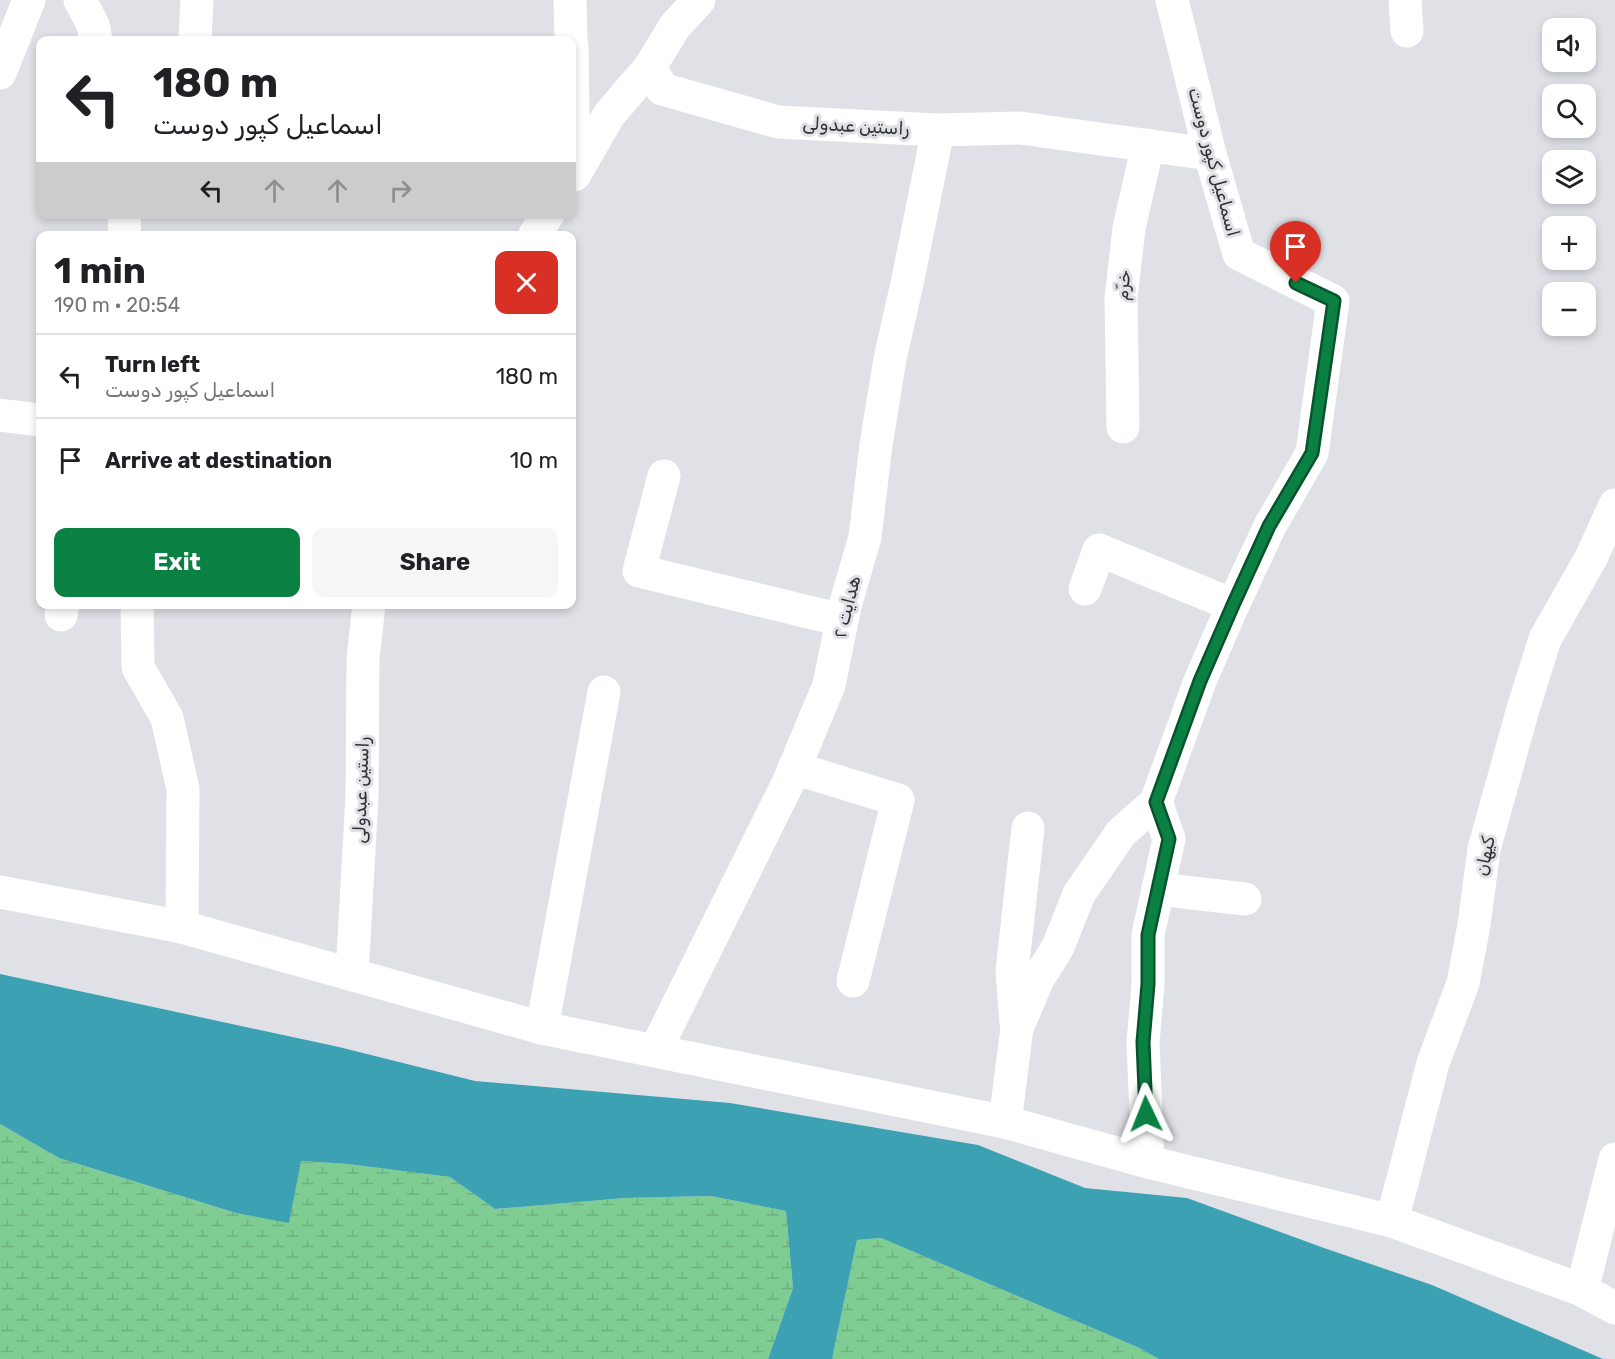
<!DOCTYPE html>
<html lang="en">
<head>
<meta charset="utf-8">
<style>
	body { margin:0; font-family:Rubik,"Noto Sans Arabic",sans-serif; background:#f6f6f6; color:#202124; height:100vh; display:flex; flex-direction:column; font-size:22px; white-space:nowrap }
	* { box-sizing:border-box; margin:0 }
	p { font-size:20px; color:#757577 }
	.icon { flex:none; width:33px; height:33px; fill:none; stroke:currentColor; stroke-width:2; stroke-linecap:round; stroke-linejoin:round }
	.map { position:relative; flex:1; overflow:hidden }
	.panel { position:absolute; left:36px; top:231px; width:540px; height:378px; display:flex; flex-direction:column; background:#fff; border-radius:12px; box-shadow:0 3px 9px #0003 }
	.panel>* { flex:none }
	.top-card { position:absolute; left:36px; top:36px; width:540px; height:183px; border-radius:12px; box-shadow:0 3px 9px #0003; background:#fff; color:#202124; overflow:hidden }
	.controls { position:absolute; left:1542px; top:18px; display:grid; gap:12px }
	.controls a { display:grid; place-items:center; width:54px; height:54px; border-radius:12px; background:#fff; box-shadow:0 3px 9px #0003; font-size:30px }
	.pin { position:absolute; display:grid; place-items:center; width:51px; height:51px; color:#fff; margin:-62px -26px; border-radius:50% 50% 50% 0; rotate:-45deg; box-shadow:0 0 6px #0007 }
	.pin .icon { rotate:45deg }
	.me { position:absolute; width:66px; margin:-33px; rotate:358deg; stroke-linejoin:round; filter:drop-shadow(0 0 4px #0008) }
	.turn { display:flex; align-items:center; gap:21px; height:126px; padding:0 18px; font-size:27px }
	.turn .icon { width:78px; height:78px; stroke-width:2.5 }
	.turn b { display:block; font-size:42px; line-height:51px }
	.lanes { display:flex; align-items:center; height:57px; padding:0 18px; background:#0003; justify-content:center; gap:30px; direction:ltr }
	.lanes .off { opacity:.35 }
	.round { display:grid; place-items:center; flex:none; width:63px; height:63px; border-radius:12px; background:#f6f6f6 }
	.headline { display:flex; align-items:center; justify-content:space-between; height:102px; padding:0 18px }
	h1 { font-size:36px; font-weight:700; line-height:45px }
	.cta { display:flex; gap:12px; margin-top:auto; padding:12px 18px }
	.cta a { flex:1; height:69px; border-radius:12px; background:#0b8043; color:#fff; font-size:24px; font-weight:700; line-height:69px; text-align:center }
	.cta a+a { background:#f6f6f6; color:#202124 }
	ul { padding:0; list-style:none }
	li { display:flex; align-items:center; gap:18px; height:84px; padding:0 18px; border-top:2px solid #e0e0e0 }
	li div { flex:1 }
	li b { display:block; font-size:22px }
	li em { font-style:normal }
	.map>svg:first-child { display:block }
	.wetland { fill:url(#wetland-marsh) }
	.water { fill:#3ca2b3 }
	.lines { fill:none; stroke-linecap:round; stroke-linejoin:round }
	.minor { stroke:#fff; stroke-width:33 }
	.route-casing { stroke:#07532c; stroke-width:15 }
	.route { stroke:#0b8043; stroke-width:10 }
	.labels { text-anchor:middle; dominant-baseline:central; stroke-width:6; stroke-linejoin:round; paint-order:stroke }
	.street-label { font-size:18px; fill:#2f3032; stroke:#e0e1e7 }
</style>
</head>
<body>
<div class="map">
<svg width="1615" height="1359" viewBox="0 0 1615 1359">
	<defs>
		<pattern id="wetland-marsh" width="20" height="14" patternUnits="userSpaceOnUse" patternTransform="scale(1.5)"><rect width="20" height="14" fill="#80cd93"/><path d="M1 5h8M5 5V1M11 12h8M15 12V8" fill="none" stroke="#6fb07f"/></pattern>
	</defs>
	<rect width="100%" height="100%" fill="#e0e1e7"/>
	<g class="wetland">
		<polygon points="0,1124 59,1158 236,1213 289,1222 300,1161 348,1164 450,1177 495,1209 625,1198 711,1196 786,1211 793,1288 768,1359 0,1359"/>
		<polygon points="881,1238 1137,1347 1159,1359 832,1359 857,1240"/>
	</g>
	<polygon class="water" points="0,974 339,1047 475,1081 730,1103 978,1145 1085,1188 1187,1198 1324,1248 1432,1285 1603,1359 1159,1359 1137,1347 881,1238 857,1240 832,1359 768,1359 793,1288 786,1211 711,1196 625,1198 495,1209 450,1177 348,1164 301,1161 289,1223 236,1213 59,1158 0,1124"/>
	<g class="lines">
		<g class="minor">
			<polyline points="80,0 93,25 96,40"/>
			<polyline points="570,0 571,40"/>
			<polyline points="1405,0 1407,31"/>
			<polyline points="195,40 197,0"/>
			<polyline points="572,45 574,175"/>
			<polyline points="650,67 675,26 699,0"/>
			<polyline points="0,73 29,0"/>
			<polyline points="575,174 609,115 650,67 662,89 778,122 938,130 1020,128 1210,154"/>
			<polyline points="124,214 125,236"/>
			<polyline points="534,236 548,214"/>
			<polyline points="0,415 40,420"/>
			<polyline points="1123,427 1121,298 1129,228 1148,145"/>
			<polyline points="664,476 639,571 842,620"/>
			<polyline points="1085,589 1099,550 1233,605"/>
			<polyline points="137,604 138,667 167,718 183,789 182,927"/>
			<polyline points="61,615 63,604"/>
			<polyline points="794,768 898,800 853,981"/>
			<polyline points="1158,889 1245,899"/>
			<polyline points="0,892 182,927 542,1028 1005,1122 1148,1162 1392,1221 1582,1290 1615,1308"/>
			<polyline points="352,975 362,796 363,659 369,604"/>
			<polyline points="1016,1023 1012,971 1028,828"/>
			<polyline points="542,1028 604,692"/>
			<polyline points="655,1051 789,781 829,685 845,606 865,537 876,445 890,359 908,279 938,130"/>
			<polyline points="1005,1122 1017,1028 1038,979 1058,947 1079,894 1121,833 1156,802"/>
			<polyline points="1148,1162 1143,1043 1148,984 1148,935 1169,839 1156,802 1200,681 1233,605 1270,526 1312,453 1333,301 1239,254 1210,154 1172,0"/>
			<polyline points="1392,1221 1433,1063 1463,983 1474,925 1484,849 1523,709 1545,639 1591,558 1615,505"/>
			<polyline points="1582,1290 1615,1159"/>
		</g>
	</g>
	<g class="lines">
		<g class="route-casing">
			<polyline id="route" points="1146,1114 1143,1042 1148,984 1148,935 1169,839 1156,802 1200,681 1233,605 1269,526 1312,453 1334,301 1296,283"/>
		</g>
		<use href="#route" class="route"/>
	</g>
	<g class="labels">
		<g class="street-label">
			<text transform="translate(856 126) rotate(3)">راستین عبدولی</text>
			<text transform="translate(1214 162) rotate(75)">اسماعیل کپور دوست</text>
			<text transform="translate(1123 285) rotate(-85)">خرّم</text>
			<text transform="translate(847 607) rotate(-76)">هدایت ۲</text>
			<text transform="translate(361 790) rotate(-88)">راستین عبدولی</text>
			<text transform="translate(1485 856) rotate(-79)">کیهان</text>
		</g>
	</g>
</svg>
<div class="controls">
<a><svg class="icon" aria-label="sound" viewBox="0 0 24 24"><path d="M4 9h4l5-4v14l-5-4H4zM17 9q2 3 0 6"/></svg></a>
<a><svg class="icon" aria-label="search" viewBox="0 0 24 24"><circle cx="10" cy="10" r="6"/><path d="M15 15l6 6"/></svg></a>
<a><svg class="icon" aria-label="layers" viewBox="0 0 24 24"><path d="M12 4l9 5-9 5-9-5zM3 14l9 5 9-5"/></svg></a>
<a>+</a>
<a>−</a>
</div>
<div class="pin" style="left:1296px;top:283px;background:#d93025"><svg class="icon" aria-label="arrive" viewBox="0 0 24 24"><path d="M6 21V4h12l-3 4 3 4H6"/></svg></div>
<svg class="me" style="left:1146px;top:1114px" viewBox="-20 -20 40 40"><path d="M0-17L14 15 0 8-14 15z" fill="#0b8043" stroke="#fff" stroke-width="4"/></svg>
<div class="top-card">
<div class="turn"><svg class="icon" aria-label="left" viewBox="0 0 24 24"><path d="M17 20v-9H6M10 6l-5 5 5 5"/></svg><div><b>180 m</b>اسماعیل کپور دوست</div></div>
<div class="lanes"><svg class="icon" aria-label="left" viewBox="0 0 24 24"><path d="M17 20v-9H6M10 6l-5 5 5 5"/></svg><svg class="icon off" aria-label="ahead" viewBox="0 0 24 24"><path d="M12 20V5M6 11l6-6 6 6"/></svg><svg class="icon off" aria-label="ahead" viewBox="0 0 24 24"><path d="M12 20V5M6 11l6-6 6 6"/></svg><svg class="icon off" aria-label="right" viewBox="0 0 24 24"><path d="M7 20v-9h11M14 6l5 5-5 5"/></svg></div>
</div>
<section class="panel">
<div class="headline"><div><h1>1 min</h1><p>190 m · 20:54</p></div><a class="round" style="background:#d93025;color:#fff"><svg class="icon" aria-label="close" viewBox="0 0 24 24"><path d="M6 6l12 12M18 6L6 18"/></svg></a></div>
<ul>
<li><svg class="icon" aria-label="left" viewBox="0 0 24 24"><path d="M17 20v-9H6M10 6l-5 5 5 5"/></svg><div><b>Turn left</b><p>اسماعیل کپور دوست</p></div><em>180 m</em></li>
<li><svg class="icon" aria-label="arrive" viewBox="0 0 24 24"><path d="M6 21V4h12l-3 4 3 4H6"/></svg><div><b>Arrive at destination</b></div><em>10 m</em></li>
</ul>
<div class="cta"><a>Exit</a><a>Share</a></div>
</section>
</div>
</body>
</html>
